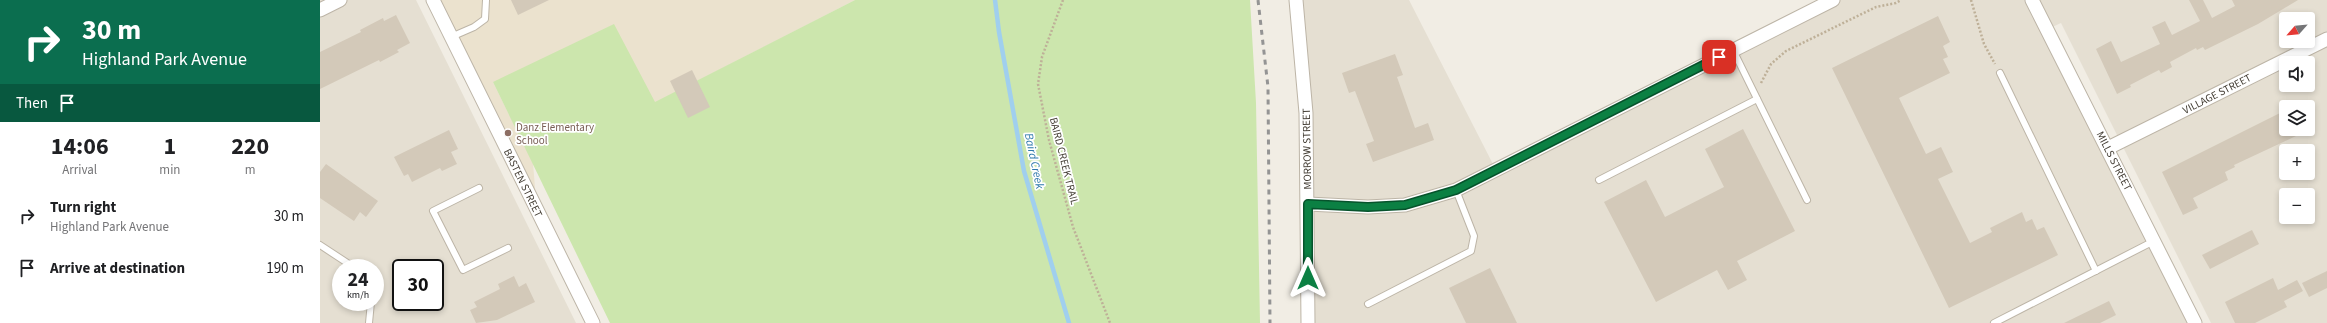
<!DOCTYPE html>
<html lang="en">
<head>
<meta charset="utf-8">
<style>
	body { margin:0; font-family:"Source Sans 3",sans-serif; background:#f2f2f2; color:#202124; height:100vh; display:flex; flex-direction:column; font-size:15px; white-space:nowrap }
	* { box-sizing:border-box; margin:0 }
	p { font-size:13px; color:#757577 }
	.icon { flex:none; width:22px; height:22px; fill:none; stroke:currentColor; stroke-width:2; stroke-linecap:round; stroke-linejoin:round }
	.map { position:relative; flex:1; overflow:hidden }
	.details { display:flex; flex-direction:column; background:#fff; width:320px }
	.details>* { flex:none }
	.banner { background:#0b6e4f; color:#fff; overflow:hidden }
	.needle { width:26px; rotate:243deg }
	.controls { position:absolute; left:1959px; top:12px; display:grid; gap:8px }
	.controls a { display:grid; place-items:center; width:36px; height:36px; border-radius:4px; background:#fff; box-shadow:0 2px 6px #0003; font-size:20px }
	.speed { position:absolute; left:12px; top:259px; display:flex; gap:8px; font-size:20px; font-weight:700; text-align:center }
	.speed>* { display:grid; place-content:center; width:52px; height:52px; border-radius:50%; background:#fff; box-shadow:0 2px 6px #0003; line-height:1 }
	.speed small { font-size:10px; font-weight:400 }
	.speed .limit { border:2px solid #111; border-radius:6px; background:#fff; color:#111 }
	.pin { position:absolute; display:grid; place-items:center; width:34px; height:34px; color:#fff; margin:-17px; border-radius:8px; box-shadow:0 2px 6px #0006 }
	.me { position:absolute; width:44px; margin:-22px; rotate:0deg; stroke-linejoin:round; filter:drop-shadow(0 0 3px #0008) }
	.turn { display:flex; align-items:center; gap:14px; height:84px; padding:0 16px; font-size:18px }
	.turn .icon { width:52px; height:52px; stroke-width:2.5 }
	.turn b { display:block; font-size:28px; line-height:34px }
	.then { display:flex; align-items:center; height:38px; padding:0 16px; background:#0003; gap:8px; font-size:15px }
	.eta { display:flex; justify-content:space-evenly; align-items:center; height:68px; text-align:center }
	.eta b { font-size:24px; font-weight:700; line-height:28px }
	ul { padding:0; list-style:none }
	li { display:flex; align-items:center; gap:12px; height:52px; padding:0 16px }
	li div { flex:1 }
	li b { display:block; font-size:15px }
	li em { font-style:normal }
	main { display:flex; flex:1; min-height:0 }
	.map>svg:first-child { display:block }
	.residential { fill:#e5dfd2; fill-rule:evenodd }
	.education { fill:#ebe2ce }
	.green { fill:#cce6ad }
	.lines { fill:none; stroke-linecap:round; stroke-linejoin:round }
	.stream { stroke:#a0cfee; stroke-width:4.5 }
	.building { fill:#d3c9b9 }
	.service-casing { stroke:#bdb5a7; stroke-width:8 }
	.minor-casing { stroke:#bdb5a7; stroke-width:15 }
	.path { stroke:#beb098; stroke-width:2.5; stroke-dasharray:2 2; stroke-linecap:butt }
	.service { stroke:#fff; stroke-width:6 }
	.minor { stroke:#fff; stroke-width:13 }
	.rail { stroke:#949494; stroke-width:3; stroke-dasharray:5 5; stroke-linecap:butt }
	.route-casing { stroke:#07532c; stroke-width:10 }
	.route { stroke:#0b8043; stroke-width:7 }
	.education-dot { fill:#8d6e63; stroke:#fff; stroke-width:1.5 }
	.labels { text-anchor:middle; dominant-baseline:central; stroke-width:3.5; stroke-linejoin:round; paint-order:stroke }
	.street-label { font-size:11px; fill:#433d34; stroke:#fff }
	.education-label { font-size:11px; fill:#785e54; stroke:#fff; text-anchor:start }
	.water-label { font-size:12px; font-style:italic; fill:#3079ac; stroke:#fff }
</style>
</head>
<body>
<main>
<section class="details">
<div class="banner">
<div class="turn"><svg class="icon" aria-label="right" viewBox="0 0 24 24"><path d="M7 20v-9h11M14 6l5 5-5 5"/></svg><div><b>30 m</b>Highland Park Avenue</div></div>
<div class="then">Then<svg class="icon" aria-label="arrive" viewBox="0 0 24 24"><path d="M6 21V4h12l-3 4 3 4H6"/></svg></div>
</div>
<div class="eta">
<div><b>14:06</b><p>Arrival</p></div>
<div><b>1</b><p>min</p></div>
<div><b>220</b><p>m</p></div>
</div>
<ul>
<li><svg class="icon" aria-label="right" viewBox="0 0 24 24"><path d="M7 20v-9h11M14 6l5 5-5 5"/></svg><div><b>Turn right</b><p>Highland Park Avenue</p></div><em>30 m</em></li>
<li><svg class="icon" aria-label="arrive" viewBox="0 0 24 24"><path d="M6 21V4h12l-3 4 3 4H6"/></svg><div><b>Arrive at destination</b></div><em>190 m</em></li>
</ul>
</section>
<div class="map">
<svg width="2007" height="323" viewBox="0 0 2007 323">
	<rect width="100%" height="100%" fill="#f1ede4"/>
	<g class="residential">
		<path d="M0,0H96L256,323H0ZM21,268H55V302H21ZM81,268H115V302H81Z"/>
		<path d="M976,0H1089L1176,170L1513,0H2007V323H1891L1741,23L1728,29L1875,323H988ZM1966,19H1988V41H1966ZM1966,63H1988V85H1966ZM1966,107H1988V129H1966ZM1966,151H1988V173H1966ZM1966,195H1988V217H1966Z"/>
	</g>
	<polygon class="education" points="113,0 535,0 335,103 173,82 213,163 217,212"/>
	<polygon class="green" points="535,0 930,0 936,103 940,323 290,323 173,82 294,24 335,102"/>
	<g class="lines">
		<polyline class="stream" points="675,0 679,32 704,171 749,323"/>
	</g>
	<g class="building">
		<polygon points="191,0 229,0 198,15"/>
		<polygon points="1869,0 1883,0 1892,18 1915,6 1912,0 1978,0 1938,24 1885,50 1883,47 1877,50 1876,48 1850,62 1852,67 1841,73 1839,70 1810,85 1811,87 1797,94 1776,49 1791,41 1801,62 1840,44 1832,27 1845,21 1852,35 1880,21"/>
		<polygon points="76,15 90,43 77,50 79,52 60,62 59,60 0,89 0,52 41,32 40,30 63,18 64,21"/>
		<polygon points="1618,16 1630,42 1623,46 1628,57 1623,59 1630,73 1579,98 1606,154 1621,147 1633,172 1618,179 1650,243 1672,232 1670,228 1702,212 1706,222 1712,219 1717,230 1724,227 1738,255 1629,308 1512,68"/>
		<polygon points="1075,54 1083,75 1077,77 1095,128 1108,123 1114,140 1053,162 1046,144 1054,141 1035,91 1029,93 1022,73"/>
		<polygon points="372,70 390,107 368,118 350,81"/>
		<polygon points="1966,110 1966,129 1988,129 1988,118 1993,128 1914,165 1915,167 1905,172 1908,180 1873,198 1878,208 1863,215 1842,172"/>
		<polygon points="1423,129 1475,231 1417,261 1427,280 1408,290 1397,270 1336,302 1284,202 1326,180 1345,217 1404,187 1385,149"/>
		<polygon points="129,130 138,149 131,152 137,164 122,171 120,168 92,182 88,174 84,176 74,157"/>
		<polygon points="6,164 58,201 46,217 40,212 34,221 0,198 0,172"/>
		<polygon points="1932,230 1939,244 1890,269 1882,255"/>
		<polygon points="1170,268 1197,323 1146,323 1129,288"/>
		<polygon points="2007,271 2007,288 1989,297 1982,283"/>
		<polygon points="194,276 199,287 206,283 215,302 177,320 156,323 150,310 157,307 154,302 180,289 178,284"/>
		<polygon points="1953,278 1958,290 1977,280 1983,291 1964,301 1967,307 1935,323 1915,323 1905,302"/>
		<polygon points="1789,301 1796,315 1780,323 1744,323"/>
	</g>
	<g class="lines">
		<g class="service-casing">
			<g id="service">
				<polyline points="131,37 154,27 165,19 166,0"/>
				<polyline points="1413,50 1487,200"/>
				<polyline points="1680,73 1776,271"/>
				<polyline points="1279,180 1437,99"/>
				<polyline points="159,188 113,211 143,270 188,248"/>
				<polyline points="0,245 35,268"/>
				<polyline points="1048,304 1151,251 1154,236 1136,190"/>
				<polyline points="49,323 51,302"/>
				<polyline points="1674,323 1834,241"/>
			</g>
		</g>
		<g class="minor-casing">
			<g id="minor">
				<polyline points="113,0 273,323"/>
				<polyline points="976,0 986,113 988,323"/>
				<polyline points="1712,0 1875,323"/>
				<polyline points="0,10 20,0"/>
				<polyline points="1788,148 2007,39"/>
				<polyline points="988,204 1048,207 1085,205 1136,190 1513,0"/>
			</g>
		</g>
		<g class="path">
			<polyline points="743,0 722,57 718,84 729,140 753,227 790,323"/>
			<polyline points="1651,0 1664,44 1675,64"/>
			<polyline points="1441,83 1451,64 1466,51 1556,7 1576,3 1581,0"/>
		</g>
		<use href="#service" class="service"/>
		<use href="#minor" class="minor"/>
		<polyline class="rail" points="938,0 948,87 950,323"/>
	</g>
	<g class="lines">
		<g class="route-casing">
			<polyline id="route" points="988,278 988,204 1048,207 1085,205 1136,190 1399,57"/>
		</g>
		<use href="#route" class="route"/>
	</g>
	<circle class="education-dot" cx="188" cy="133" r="4"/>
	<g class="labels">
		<g class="street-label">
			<text transform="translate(1897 94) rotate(-27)">VILLAGE STREET</text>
			<text transform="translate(987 149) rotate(-91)">MORROW STREET</text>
			<text transform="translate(744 161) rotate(76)">BAIRD CREEK TRAIL</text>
			<text transform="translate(1794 161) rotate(63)">MILLS STREET</text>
			<text transform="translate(203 183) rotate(64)">BASTEN STREET</text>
		</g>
		<g class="education-label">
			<text x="196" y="127">Danz Elementary<tspan x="196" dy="13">School</tspan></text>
		</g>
		<g class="water-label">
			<text transform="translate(714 161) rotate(78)">Baird Creek</text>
		</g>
	</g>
</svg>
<div class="controls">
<a><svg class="needle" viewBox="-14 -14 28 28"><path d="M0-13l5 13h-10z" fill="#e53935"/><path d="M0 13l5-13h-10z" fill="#757577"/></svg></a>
<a><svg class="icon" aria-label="sound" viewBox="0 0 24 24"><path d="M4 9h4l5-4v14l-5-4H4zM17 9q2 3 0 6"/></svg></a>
<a><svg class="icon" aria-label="layers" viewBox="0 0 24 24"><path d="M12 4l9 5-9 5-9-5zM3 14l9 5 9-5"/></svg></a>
<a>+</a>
<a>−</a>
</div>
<div class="speed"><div>24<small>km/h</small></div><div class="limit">30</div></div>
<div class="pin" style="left:1399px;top:57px;background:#d93025"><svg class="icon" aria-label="arrive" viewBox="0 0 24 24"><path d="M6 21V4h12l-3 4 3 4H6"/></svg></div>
<svg class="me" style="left:988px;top:278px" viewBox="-20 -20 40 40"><path d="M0-17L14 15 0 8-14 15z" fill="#0b8043" stroke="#fff" stroke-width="4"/></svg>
</div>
</main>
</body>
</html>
